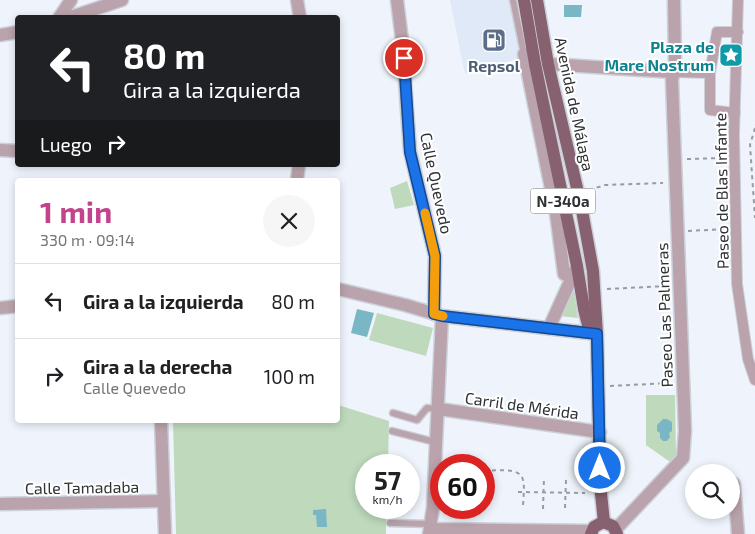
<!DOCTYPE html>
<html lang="es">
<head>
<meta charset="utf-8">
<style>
	body { margin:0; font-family:"Exo 2",sans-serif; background:#f6f6f6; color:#202124; height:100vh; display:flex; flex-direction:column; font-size:19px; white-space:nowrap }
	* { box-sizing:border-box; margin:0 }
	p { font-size:16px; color:#757577 }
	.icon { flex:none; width:28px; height:28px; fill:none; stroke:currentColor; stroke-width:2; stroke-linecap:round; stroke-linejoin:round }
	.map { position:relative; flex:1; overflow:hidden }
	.panel { position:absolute; left:15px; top:178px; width:325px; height:245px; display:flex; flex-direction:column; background:#fff; border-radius:5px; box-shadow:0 2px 8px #0003 }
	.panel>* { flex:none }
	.guide { position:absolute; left:15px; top:15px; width:325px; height:152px; border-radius:5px; box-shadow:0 2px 8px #0003; background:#202124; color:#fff; overflow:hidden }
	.fabs { position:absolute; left:685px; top:464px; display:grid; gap:10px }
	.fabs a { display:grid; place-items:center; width:55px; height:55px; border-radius:50%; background:#fff; box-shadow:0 2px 8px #0003; font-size:25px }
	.speed { position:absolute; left:355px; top:454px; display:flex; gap:10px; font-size:25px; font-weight:700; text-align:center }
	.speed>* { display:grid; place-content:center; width:65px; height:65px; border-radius:50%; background:#fff; box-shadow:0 2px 8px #0003; line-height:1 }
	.speed small { font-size:12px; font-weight:400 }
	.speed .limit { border:8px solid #d22; background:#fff; color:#111 }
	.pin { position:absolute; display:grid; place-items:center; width:42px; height:42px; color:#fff; margin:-21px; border:2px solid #fff; border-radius:50%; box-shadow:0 1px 5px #0007 }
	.me { position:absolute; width:55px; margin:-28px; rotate:0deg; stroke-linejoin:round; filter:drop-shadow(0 0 4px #0008) }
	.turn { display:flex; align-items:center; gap:18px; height:105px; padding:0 25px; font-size:22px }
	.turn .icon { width:65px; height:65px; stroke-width:2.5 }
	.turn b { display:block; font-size:35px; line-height:42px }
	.then { display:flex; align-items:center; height:48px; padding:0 25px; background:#0003; gap:10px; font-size:19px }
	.round { display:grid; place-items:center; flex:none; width:52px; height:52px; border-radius:26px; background:#f6f6f6 }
	.summary { display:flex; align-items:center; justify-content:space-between; height:85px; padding:0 25px }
	h1 { font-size:30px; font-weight:700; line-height:38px; color:#c3438c }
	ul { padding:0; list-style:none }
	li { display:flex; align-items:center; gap:15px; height:75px; padding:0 25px; border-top:1px solid #e0e0e0 }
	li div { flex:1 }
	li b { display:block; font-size:19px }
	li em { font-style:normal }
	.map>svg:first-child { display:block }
	.built { fill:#dfe9f7 }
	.green { fill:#bed9bc }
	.water { fill:#7ab7c4 }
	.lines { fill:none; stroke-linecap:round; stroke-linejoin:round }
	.service-casing { stroke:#ccd1d8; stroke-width:9 }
	.pedestrian-casing { stroke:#ccd1d8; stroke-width:12 }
	.minor-casing { stroke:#ccd1d8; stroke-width:15 }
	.primary-casing { stroke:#ccd1d8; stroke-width:15 }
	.path { stroke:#989ca2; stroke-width:2; stroke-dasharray:4 4; stroke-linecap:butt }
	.service { stroke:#baa3ac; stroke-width:6 }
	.pedestrian { stroke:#baa3ac; stroke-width:10 }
	.minor { stroke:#baa3ac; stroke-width:12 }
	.primary { stroke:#886171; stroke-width:12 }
	.route-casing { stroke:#114b97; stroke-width:12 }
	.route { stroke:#1a73e8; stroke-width:9 }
	.slow { stroke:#f59e0b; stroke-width:9 }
	.labels { text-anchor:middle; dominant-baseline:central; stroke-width:4; stroke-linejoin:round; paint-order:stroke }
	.shield { fill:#fff; stroke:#6d7071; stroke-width:1 }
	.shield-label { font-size:15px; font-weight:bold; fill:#2f3234 }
	.culture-label { font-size:16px; font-weight:bold; fill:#0d838f; stroke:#fff; text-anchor:end }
	.service-label { font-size:16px; font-weight:bold; fill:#4e5e75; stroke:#fff }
	.street-label { font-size:16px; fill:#2f3234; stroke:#fff }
</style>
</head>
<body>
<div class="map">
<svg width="755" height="534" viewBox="0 0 755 534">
	<rect width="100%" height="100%" fill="#eff4fc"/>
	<polygon class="built" points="450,0 521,0 531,49 518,59 465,74"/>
	<g class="green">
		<polygon points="407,181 414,205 395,209 390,188"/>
		<polygon points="573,287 578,318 560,316"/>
		<polygon points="377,313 433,328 426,356 369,340"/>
		<polygon points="646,395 675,395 676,456 673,464 646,445"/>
		<polygon points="338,405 389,421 388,465 366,465 366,508 386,508 386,534 176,534 173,420 338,420"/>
	</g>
	<g class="water">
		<polygon points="564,5 582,5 581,17 564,17"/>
		<polygon points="357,309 374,313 367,337 351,333"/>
		<polygon points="663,419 667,419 672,422 672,431 669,433 670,437 667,441 663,441 660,438 660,433 657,431 657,425"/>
		<polygon points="326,509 327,527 317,527 316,515 313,515 313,510"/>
	</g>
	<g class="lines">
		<g class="service-casing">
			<g id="service">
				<polyline points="513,0 524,54"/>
				<polyline points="393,413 417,420 427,408 439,409"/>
				<polyline points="392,431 435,442"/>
				<polyline points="390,523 431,524"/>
			</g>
		</g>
		<g class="pedestrian-casing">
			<g id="pedestrian">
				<polyline points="738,0 734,134 737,284 748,359 755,380"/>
				<polyline points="673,72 710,73"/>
				<polyline points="735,113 710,110 710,73 717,32 738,32"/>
			</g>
		</g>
		<g class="minor-casing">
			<g id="minor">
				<polyline points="297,0 300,18"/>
				<polyline points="397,0 402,40 410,151 435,256 434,314"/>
				<polyline points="59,18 71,0"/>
				<polyline points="68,18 122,0"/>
				<polyline points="0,35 18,32"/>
				<polyline points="524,54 556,213 564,274"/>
				<polyline points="548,64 673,72"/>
				<polyline points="0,150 18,151"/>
				<polyline points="297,180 299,165"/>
				<polyline points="338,289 405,305 442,316 597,334"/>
				<polyline points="0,308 18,306"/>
				<polyline points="549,328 577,266"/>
				<polyline points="439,409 600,432"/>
				<polyline points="161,420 165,534"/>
				<polyline points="731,482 734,484 738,534"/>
				<polyline points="0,504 164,501"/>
				<polyline points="431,529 592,531"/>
				<polyline points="615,530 683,458 685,431 672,80 675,63 674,0"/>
				<polyline points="429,534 433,507 442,316"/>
			</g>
		</g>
		<g class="primary-casing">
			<g id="primary">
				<polyline points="524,0 535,64 577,266 584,309 588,325 597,334"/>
				<polyline points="537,0 548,64 581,205 593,271 597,334 600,484 604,522"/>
				<polyline points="591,534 594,527 603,522 613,526 617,534"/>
			</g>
		</g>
		<g class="path">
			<polyline points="755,128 750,145 755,218"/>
			<polyline points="687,159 725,158"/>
			<polyline points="589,190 605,185 663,183"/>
			<polyline points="688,231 726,229"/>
			<polyline points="607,289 667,286"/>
			<polyline points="610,386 670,383"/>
			<path d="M484,471C494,471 520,466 523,480C525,488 523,499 523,508"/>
			<polyline points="518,492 585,493"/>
			<polyline points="565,508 566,479"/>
			<polyline points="543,509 544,478"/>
		</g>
		<use href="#service" class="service"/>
		<use href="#pedestrian" class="pedestrian"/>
		<use href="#minor" class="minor"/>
		<use href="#primary" class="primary"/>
	</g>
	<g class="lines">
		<g class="route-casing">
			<polyline id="route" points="404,58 410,152 435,256 434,314 442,316 597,334 600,468"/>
		</g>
		<use href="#route" class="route"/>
		<polyline class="slow" points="425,213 435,256 434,314 443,316"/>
	</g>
	<defs>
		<g id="fuel-square" transform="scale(1.25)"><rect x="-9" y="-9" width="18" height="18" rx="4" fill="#5c6f8a" stroke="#fff"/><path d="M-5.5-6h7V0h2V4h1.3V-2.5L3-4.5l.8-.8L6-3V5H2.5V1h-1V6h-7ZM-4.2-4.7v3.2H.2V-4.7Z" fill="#fff"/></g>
		<g id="sight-square" transform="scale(1.25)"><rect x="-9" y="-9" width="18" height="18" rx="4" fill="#0f9aa8" stroke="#fff"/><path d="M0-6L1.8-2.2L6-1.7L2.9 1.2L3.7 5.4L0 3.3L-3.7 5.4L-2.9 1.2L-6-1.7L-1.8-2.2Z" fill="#fff"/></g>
	</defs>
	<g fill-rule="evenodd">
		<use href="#fuel-square" x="494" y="40"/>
		<use href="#sight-square" x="731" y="55"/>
	</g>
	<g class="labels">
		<rect class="shield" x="530.5" y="188.5" width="65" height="25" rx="4"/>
		<g class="shield-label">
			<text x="563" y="201">N-340a</text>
		</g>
		<g class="culture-label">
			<text x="714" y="46">Plaza de<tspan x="714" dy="18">Mare Nostrum</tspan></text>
		</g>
		<g class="service-label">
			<text x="494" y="65">Repsol</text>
		</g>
		<g class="street-label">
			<text transform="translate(575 104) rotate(78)">Avenida de Málaga</text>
			<text transform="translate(437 183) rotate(78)">Calle Quevedo</text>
			<text transform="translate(721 191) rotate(-91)">Paseo de Blas Infante</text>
			<text transform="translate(664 315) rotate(-92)">Paseo Las Palmeras</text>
			<text transform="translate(522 405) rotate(8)">Carril de Mérida</text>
			<text transform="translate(82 487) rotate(-1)">Calle Tamadaba</text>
		</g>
	</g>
</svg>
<div class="fabs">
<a><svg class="icon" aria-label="search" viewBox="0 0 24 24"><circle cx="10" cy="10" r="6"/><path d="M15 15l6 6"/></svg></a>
</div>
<div class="speed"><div>57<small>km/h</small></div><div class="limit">60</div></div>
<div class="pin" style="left:404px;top:58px;background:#d93025"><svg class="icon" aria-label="arrive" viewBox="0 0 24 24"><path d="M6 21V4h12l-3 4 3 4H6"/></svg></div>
<svg class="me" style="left:600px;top:468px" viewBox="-20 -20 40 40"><circle r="17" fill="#1a73e8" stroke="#fff" stroke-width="3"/><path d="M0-11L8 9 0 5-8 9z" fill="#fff"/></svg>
<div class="guide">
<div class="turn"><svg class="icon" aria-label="left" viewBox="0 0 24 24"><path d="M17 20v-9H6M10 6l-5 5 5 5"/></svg><div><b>80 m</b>Gira a la izquierda</div></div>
<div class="then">Luego<svg class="icon" aria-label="right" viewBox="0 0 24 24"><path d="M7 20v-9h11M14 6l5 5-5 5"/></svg></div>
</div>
<section class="panel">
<div class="summary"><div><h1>1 min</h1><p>330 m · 09:14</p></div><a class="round"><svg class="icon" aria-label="close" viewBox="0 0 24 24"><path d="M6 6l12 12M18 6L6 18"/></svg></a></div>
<ul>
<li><svg class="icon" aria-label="left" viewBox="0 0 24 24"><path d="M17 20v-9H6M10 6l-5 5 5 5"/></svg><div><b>Gira a la izquierda</b></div><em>80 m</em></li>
<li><svg class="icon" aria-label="right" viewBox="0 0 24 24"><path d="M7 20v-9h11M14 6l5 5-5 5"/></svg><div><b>Gira a la derecha</b><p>Calle Quevedo</p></div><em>100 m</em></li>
</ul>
</section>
</div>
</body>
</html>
